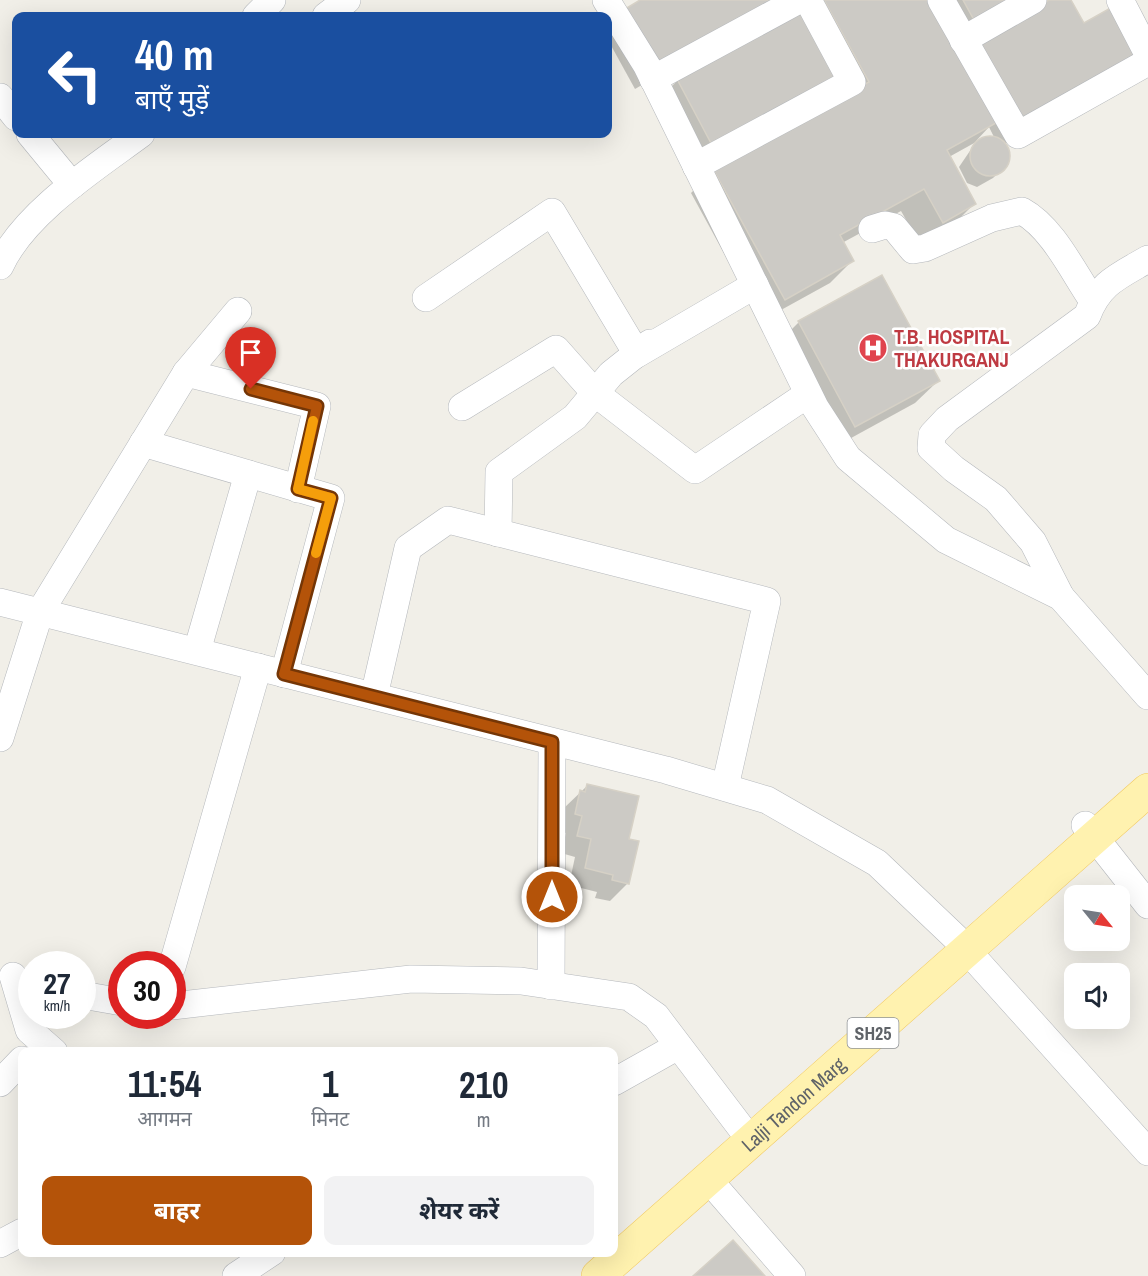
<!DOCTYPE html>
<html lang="hi">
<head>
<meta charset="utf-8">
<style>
	body { margin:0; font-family:"Archivo Narrow","Noto Sans Devanagari",sans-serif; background:#f2f2f3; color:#1f2937; height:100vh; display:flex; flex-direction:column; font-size:22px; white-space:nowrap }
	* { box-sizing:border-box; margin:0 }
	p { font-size:20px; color:#747a83 }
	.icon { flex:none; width:33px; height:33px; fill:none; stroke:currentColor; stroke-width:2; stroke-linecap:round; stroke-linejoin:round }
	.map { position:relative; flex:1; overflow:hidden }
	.panel { position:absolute; left:18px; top:1047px; width:600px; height:210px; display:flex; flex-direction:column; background:#fff; border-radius:12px; box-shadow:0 6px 24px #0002 }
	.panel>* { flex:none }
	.top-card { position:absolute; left:12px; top:12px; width:600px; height:126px; border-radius:12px; box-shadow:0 6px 24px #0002; background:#1a4fa0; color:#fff; overflow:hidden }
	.needle { width:39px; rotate:120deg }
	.buttons { position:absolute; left:1064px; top:885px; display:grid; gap:12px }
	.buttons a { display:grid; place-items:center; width:66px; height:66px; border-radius:12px; background:#fff; box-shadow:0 6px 24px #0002; font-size:30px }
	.speed { position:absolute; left:18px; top:951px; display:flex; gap:12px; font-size:30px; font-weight:700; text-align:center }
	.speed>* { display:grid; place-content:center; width:78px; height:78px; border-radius:50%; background:#fff; box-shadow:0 6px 24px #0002; line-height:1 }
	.speed small { font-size:15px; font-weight:400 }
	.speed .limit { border:9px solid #d22; background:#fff; color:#111 }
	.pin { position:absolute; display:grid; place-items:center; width:51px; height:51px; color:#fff; margin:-62px -26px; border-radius:50% 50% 50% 0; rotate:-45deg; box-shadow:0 0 6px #0007 }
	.pin .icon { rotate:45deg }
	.me { position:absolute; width:66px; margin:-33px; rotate:0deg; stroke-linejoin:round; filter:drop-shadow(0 0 4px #0008) }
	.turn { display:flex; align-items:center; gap:21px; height:126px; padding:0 24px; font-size:27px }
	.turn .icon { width:78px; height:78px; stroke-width:2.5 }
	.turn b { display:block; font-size:42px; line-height:51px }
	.eta { display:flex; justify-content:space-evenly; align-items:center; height:102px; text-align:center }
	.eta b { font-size:36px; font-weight:700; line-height:42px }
	.button { display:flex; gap:12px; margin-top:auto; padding:12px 24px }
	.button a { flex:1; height:69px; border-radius:12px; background:#b45309; color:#fff; font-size:24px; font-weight:700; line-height:69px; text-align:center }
	.button a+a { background:#f2f2f3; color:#1f2937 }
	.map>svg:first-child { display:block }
	.shadow { fill:#0003; fill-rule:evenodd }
	.building { fill:#cccac5; stroke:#d6d1c6; stroke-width:1.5 }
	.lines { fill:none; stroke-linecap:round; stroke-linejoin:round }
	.minor-casing { stroke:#b5b8bc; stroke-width:28 }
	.major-casing { stroke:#f2c960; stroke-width:34 }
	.minor { stroke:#fff; stroke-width:27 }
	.major { stroke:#fff2af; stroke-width:33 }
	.route-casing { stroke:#753606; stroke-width:15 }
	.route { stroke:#b45309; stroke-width:10 }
	.slow { stroke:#f59e0b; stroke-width:10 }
	.labels { text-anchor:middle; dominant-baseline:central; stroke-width:5; stroke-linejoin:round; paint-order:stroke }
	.shield { fill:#fff; stroke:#8f9295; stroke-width:1.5 }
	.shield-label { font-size:18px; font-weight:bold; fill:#5f6368 }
	.health-label { font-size:20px; font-weight:bold; fill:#be3a42; stroke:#fff; text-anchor:start }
	.street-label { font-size:20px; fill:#5f6368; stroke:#fff }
</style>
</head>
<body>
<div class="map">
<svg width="1148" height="1276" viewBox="0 0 1148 1276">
	<rect width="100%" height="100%" fill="#f1efe8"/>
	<g class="shadow">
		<polygon points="643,0 767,0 745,25 635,89 608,40 608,28 626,10"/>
		<path d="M789,0H1029L950,42L1053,0H1069L1117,80L1004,144L1008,154L1005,166L993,178L977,187L967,183L959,167L976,142L949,157L974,204L951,227L920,244L901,211L842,243L852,261L830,283L761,321L691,193L714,170L688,166L655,103L678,80ZM989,127L994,137L976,141Z"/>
		<polygon points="882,277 938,381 915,403 831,449 776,345 798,323"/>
		<polygon points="587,786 627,840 627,884 610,901 595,898 597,892 569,885 575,857 561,853 566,833 558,831 563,809"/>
	</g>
	<g class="building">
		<polygon points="640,0 768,0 770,2 658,67 625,9"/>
		<polygon points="824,0 929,0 996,123 947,150 976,204 943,223 924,189 840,235 854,261 785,300 713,169 869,82"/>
		<polygon points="963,0 1011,0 974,20"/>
		<polygon points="1049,0 1071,0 1084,23 1114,6 1142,57 1023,124 976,41"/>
		<polygon points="807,10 841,76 712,145 677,79"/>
		<circle cx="990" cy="156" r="20"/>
		<polygon points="882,275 940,381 855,427 798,321"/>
		<polygon points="587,784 639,796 629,839 639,841 629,884 612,880 613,875 585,868 591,839 577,836 582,816 575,814 580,790 585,792"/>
		<polygon points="733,1240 765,1276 693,1276"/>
	</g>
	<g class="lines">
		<g class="minor-casing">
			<g id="minor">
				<polyline points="606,0 647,66 815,407 848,458 946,540 1061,597 1148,696"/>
				<polyline points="941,0 1018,135 1148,62"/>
				<polyline points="1120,0 1148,54"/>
				<polyline points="256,16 272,0"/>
				<polyline points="326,16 347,0"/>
				<polyline points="963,40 1033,0"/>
				<polyline points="653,79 799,0"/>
				<polyline points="0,97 16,117"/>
				<polyline points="30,134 72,185"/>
				<polyline points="696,166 852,82 808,0"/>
				<path d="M872,229L885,225L894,227L913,250L925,248L992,218L1022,211C1053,228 1073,272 1093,301"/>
				<path d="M0,266C24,213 95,168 141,134"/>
				<polyline points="426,298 552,212 637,354 755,285"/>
				<polyline points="186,373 317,406 298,489"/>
				<polyline points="462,407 556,349 595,393 695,470 808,394"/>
				<polyline points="143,443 331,498 284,674"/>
				<polyline points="498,533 499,472 575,417 611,374 650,343"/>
				<path d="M1061,597L1033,542L996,499L954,469L931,448L932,435L947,419L1087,316C1099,283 1119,276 1148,259"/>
				<polyline points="0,602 666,770 767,800 877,863 956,938 1148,1152"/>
				<polyline points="197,651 248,474"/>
				<polyline points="374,696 408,548 448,520 767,601 725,787"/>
				<polyline points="0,738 40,612 186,373 238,311"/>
				<polyline points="1085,825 1148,905"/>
				<polyline points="172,967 258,667"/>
				<polyline points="13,976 29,1030 54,1052"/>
				<polyline points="551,986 552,742"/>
				<polyline points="82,995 122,1002"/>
				<polyline points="172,1006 411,979 521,981 629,997 656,1016 751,1141"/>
				<polyline points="614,1082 678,1046"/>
				<polyline points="0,1083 22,1060"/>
				<polyline points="708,1179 792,1276"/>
				<polyline points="0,1244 22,1232"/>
				<polyline points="236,1276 272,1252"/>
			</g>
		</g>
		<g class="major-casing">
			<g id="major">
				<path id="s1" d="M598,1276L1148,790"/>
			</g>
		</g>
		<use href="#minor" class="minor"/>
		<use href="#major" class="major"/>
	</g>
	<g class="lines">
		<g class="route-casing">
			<polyline id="route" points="251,389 317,406 298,489 331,498 284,674 552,742 552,897"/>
		</g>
		<use href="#route" class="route"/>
		<polyline class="slow" points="313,421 298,489 331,498 316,553"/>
	</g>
	<defs>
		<g id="hospital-disc" transform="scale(1.5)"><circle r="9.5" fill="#e0444e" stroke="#fff"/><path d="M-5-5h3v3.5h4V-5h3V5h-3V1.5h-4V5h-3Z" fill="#fff"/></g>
	</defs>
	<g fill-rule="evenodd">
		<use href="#hospital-disc" x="873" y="348"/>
	</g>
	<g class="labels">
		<rect class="shield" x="847.5" y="1018" width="51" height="30" rx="4.5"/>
		<g class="shield-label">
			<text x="873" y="1033">SH25</text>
		</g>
		<g class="health-label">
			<text x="894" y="336">T.B. HOSPITAL<tspan x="894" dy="23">THAKURGANJ</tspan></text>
		</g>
		<g class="street-label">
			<text stroke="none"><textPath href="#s1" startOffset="260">Lalji Tandon Marg</textPath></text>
		</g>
	</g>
</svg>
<div class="buttons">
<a><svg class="needle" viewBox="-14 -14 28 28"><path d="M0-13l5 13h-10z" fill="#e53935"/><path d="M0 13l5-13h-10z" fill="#747a83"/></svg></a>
<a><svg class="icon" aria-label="sound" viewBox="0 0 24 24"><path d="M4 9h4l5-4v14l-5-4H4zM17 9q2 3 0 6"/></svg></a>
</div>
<div class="speed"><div>27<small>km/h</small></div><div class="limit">30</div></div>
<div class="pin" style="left:251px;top:389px;background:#d93025"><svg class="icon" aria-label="arrive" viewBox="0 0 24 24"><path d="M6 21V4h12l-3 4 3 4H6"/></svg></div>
<svg class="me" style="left:552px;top:897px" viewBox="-20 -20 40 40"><circle r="17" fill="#b45309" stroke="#fff" stroke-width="3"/><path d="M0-11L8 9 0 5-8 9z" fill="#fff"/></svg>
<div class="top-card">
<div class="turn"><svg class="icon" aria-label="left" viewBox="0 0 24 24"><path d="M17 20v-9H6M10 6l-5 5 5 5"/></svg><div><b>40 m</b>बाएँ मुड़ें</div></div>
</div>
<section class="panel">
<div class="eta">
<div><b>11:54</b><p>आगमन</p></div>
<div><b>1</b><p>मिनट</p></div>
<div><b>210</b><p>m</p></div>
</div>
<div class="button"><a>बाहर</a><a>शेयर करें</a></div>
</section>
</div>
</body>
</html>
